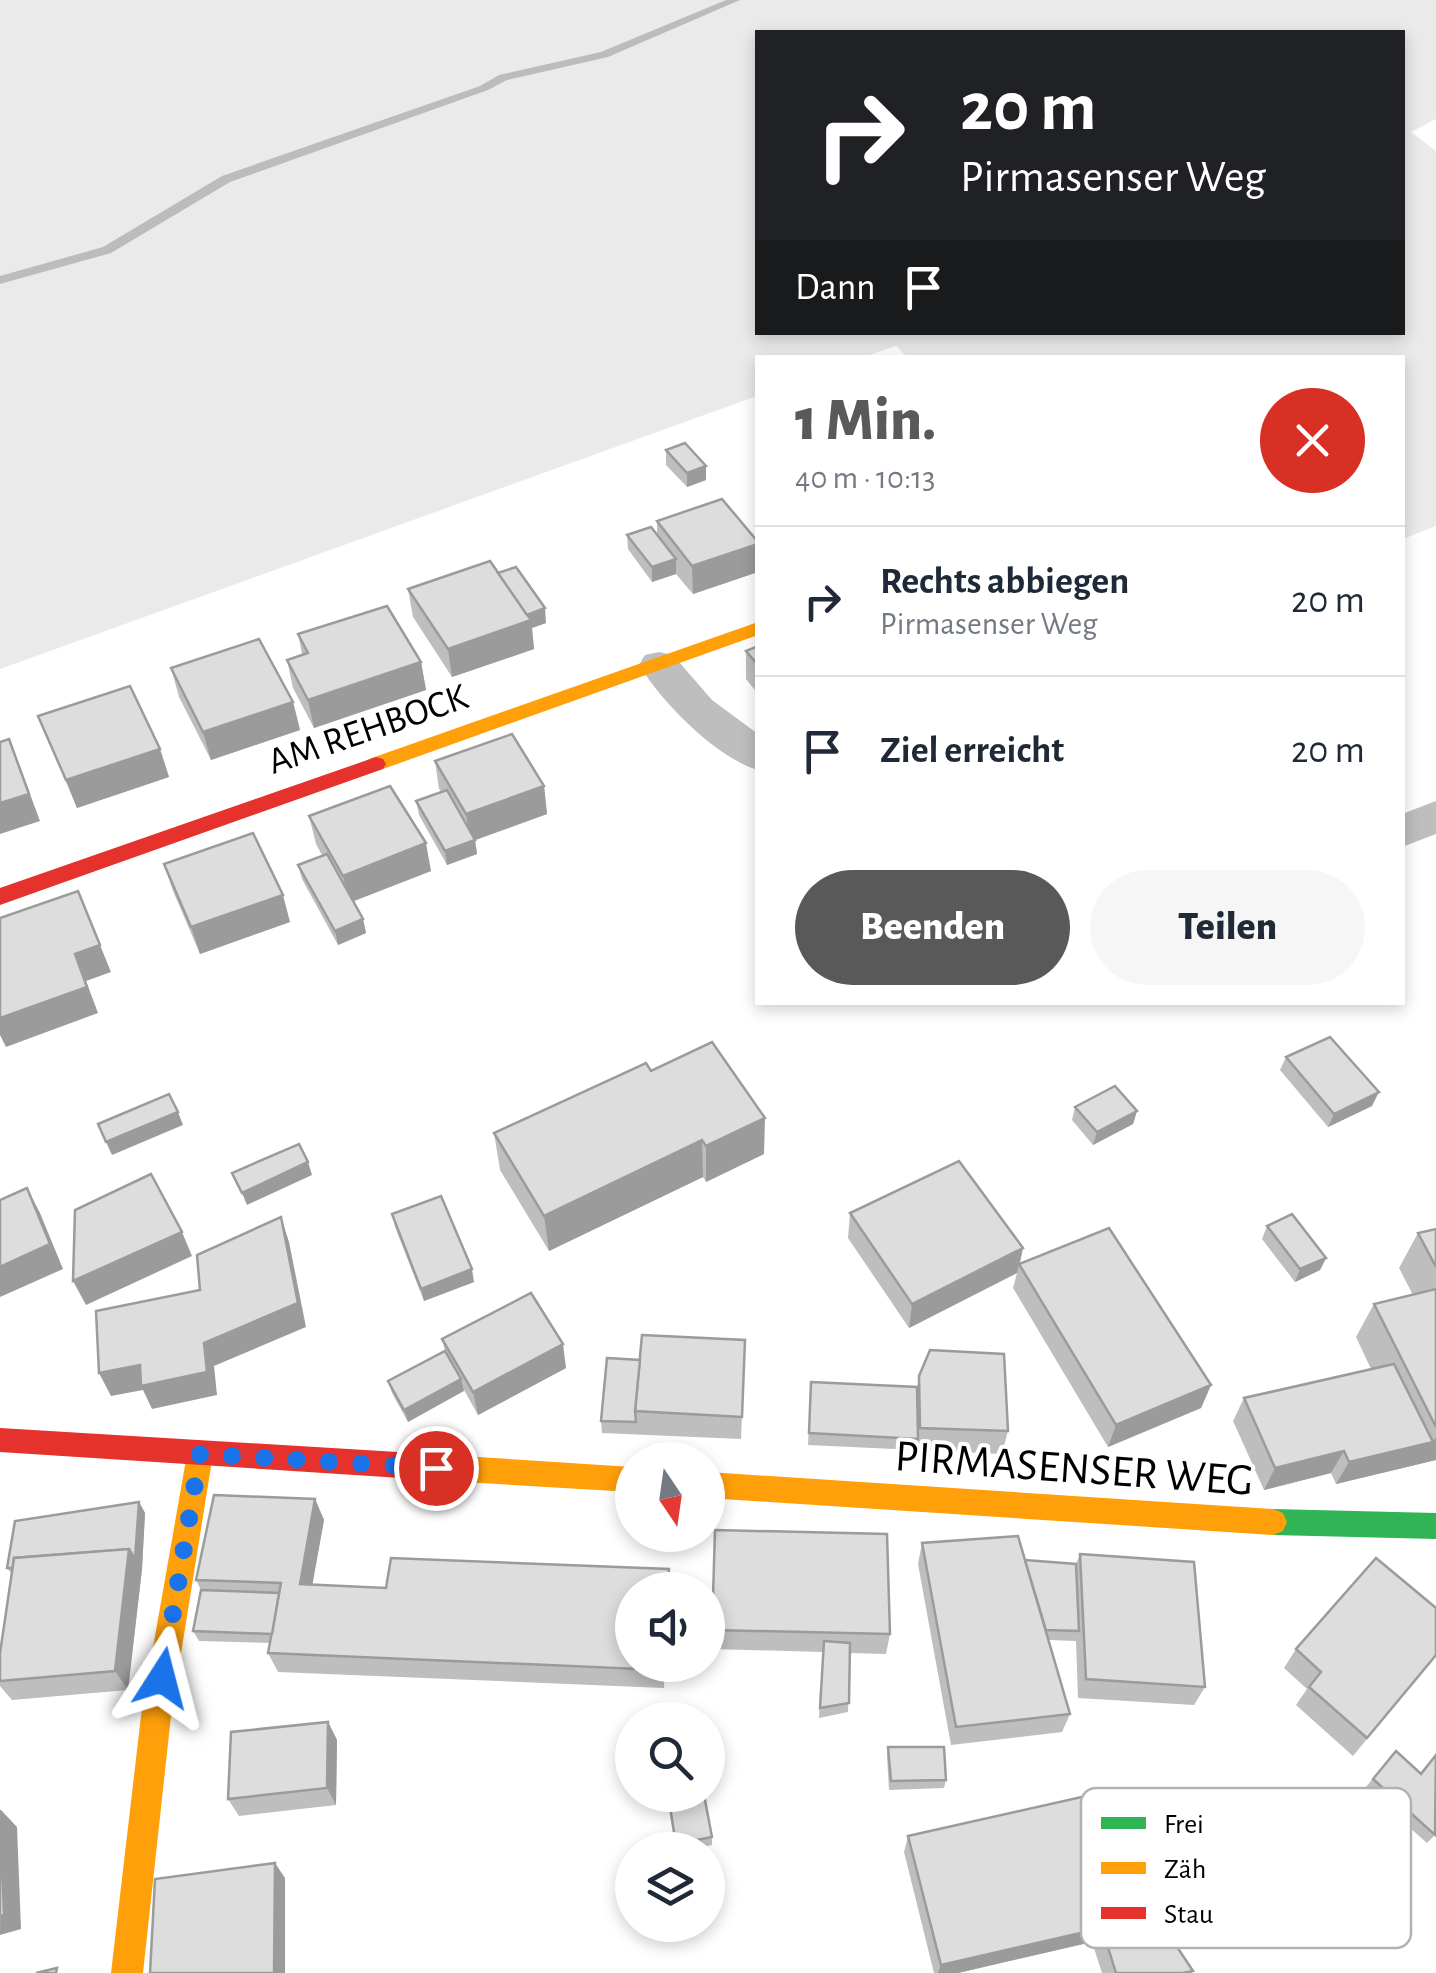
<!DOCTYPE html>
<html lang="de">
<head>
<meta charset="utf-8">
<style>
	body { margin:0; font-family:"Alegreya Sans",sans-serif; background:#f6f6f7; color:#1f2937; height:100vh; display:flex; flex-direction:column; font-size:38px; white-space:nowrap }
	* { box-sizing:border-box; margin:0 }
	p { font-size:32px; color:#747a83 }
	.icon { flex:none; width:55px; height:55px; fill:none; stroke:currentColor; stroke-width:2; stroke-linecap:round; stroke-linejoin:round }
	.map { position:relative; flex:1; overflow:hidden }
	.drawer { position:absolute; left:755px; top:355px; width:650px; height:650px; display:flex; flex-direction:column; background:#fff; border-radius:0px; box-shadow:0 5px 15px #0003 }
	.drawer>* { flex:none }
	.guide { position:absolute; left:755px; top:30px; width:650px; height:305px; border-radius:0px; box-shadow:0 5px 15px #0003; background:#202124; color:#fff; overflow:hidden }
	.needle { width:65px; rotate:167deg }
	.buttons { position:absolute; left:615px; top:1442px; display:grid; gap:20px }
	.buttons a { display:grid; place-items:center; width:110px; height:110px; border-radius:50%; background:#fff; box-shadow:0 5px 15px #0003; font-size:50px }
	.pin { position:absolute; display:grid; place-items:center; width:85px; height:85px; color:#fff; margin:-42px; border:5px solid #fff; border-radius:50%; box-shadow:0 2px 10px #0007 }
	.me { position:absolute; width:110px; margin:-55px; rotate:9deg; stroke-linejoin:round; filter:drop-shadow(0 0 8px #0008) }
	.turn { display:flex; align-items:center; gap:35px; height:210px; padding:0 40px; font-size:45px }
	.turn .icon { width:130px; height:130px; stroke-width:2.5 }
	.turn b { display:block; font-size:70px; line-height:85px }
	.then { display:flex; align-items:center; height:95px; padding:0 40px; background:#0003; gap:20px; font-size:38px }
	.round { display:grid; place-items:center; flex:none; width:105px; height:105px; border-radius:52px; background:#f6f6f7 }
	.headline { display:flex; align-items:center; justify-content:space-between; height:170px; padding:0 40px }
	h1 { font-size:60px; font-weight:800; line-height:75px; color:#595959 }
	.cta { display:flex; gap:20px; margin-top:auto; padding:20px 40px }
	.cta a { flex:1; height:115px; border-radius:60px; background:#595959; color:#fff; font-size:40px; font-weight:800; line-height:115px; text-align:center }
	.cta a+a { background:#f6f6f7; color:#1f2937 }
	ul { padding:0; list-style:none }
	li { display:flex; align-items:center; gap:30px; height:150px; padding:0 40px; border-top:2px solid #e0e1e3 }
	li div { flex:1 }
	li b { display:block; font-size:38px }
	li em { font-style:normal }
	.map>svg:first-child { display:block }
	.green { fill:#eaeaea; fill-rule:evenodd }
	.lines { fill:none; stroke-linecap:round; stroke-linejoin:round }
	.stream { fill:#bcbcbc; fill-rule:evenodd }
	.street { fill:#bebebe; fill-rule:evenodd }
	.fast { fill:#30b455; fill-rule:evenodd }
	.slow { fill:#ff9f0a; fill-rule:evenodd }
	.jam { fill:#e5322d; fill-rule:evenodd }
	.wall { fill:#bebebe }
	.shaded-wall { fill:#9b9b9b }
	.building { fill:#ddd; stroke:#9b9b9b; stroke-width:2.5 }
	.route { stroke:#1a73e8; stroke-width:18; stroke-dasharray:0 32.4 }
	.labels { text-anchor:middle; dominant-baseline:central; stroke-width:8; stroke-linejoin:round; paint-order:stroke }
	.street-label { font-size:38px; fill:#000; stroke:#fff }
	.near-street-label { font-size:45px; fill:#000; stroke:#fff }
	.key { fill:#fff; stroke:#b2b2b2; stroke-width:2.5 }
	.key-label { font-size:28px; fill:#000 }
</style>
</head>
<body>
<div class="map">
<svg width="1436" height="1973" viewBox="0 0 1436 1973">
	<rect width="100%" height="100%" fill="#fff"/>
	<path class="green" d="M0,0H1436V119L1411,132L1436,151V526L1403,539L1402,358H908L896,346L864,357L758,358L757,396L0,669ZM758,32H1402V332H758Z"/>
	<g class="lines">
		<polygon class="stream" points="726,0 740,0 608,57 507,80 488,90 230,182 111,253 0,284 0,276 103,247 222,176 480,86 499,75 601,52"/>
		<g class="street">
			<path d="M659,652L673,655L712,700L758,734V770C716,758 661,701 639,665L645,655Z"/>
			<polygon points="1436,801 1436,834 1402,847 1402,814"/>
		</g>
		<polygon class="fast" points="1273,1509 1436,1513 1436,1539 1273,1535 1263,1531 1259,1522 1263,1513"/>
		<g class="slow">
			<polygon points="758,622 758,635 383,769 369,769 366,764 369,759"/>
			<polygon points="200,1442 209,1445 213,1454 171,1716 143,1973 111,1973 141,1716 187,1454 191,1445"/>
			<polygon points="447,1455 632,1467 632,1492 447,1481 438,1477 434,1468 438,1459"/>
			<polygon points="708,1472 1273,1509 1283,1513 1287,1522 1283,1531 1273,1535 708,1498"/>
		</g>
		<g class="jam">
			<polygon points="376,757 383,759 386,764 383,769 0,905 0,888"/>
			<polygon points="0,1428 447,1455 456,1459 460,1468 456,1477 447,1481 0,1452"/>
		</g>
	</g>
	<g class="wall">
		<polygon points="666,450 706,466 706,480 687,487 666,465"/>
		<polygon points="657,521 758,542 758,572 693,594 676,574 652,582 628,549 627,535 657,535"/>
		<polygon points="498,573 546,623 532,628 534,649 452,677 413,617 408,589"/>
		<polygon points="298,634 421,662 426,690 314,728 293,688 287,660 302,654"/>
		<polygon points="758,646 758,694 746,679 746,651"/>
		<polygon points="171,668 293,702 300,730 211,760 179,697"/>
		<polygon points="38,716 160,749 169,777 77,808"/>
		<polygon points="435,761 544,786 547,814 475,840 477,854 447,865 419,815 416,801 442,792 439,789"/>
		<polygon points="309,816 431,871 353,901 363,919 366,933 338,945 302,879 298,865 322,855 316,844"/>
		<polygon points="164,864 290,922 200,954 173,891"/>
		<polygon points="1286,1057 1372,1106 1328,1127 1280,1070"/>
		<polygon points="651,1071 764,1154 706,1182 703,1177 549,1251 500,1170 494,1133"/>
		<polygon points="1075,1107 1137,1111 1133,1124 1093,1145 1072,1120"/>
		<polygon points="850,1213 1023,1248 1020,1264 1211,1385 1201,1408 1108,1447 1013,1288 1017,1273 909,1328 848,1238"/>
		<polygon points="392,1214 474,1282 424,1301 395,1227"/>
		<polygon points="1267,1226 1326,1258 1320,1270 1295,1282 1262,1239"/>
		<polygon points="1436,1229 1436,1460 1336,1484 1331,1473 1264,1490 1233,1421 1244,1398 1371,1369 1356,1337 1374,1304 1413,1295 1399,1268 1418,1233"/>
		<polygon points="442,1339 566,1368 478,1415 464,1390 408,1422 392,1393 388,1381 445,1351"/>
		<polygon points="745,1340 741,1439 602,1433 601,1421 640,1360"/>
		<polygon points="919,1376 1008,1431 1002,1454 808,1445 811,1382 917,1387"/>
		<polygon points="315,1499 324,1520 312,1584 632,1665 665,1665 664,1688 278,1672 268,1653 270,1643 199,1641 193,1631 201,1590 196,1580"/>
		<polygon points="139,1502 145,1513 142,1569 128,1690 12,1700 0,1686 0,1653 12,1574 7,1568"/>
		<polygon points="922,1543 1025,1560 1076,1564 1080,1554 1205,1687 1194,1705 1078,1698 1076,1641 1049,1640 1070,1714 1062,1732 951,1745 918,1564"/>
		<polygon points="712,1630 890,1634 886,1654 850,1653 848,1712 819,1718 823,1652 712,1649"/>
		<polygon points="1296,1649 1436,1655 1353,1756 1296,1705 1307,1689 1284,1668"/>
		<polygon points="328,1722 337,1740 336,1805 239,1816 228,1799"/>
		<polygon points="888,1747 946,1780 944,1788 889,1790 887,1756"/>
		<polygon points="1396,1751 1420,1773 1436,1754 1435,1835 1427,1843 1365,1788"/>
		<polygon points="667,1795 712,1837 712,1845 687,1850 676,1850"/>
		<polygon points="908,1836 1136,1885 1193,1971 1192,1973 1102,1973 1092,1942 958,1973 934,1973 904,1852"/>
	</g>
	<g class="shaded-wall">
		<polygon points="706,466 706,480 687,487 687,473"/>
		<polygon points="758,544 758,572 693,594 692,566"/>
		<polygon points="676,559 676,574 652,582 652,567"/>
		<polygon points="545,608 546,623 532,628 534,649 452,677 448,649 521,617"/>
		<polygon points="421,662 426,690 314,728 308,700"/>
		<polygon points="293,702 300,730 211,760 203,732"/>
		<polygon points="160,749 169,777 77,808 66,780"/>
		<polygon points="20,767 40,821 0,834 0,803"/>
		<polygon points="544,786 547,814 470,842 466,814"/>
		<polygon points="475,840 477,854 447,865 445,851"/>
		<polygon points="426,843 431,871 349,903 343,876"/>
		<polygon points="283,895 290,922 200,954 191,927"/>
		<polygon points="363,919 366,933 338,945 335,931"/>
		<polygon points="100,945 111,972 86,981 98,1013 6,1047 0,1035 0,1018 75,954"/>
		<polygon points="1379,1092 1372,1106 1328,1127 1334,1114"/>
		<polygon points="1137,1111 1133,1124 1093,1145 1097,1132"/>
		<polygon points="178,1112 183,1125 112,1155 106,1142"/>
		<polygon points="765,1118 764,1154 706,1182 706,1146"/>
		<polygon points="702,1140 703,1177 549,1251 544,1216"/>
		<polygon points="308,1162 312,1175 247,1205 242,1193"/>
		<polygon points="27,1188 40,1213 63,1269 0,1297 0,1267"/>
		<polygon points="281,1217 289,1242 306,1327 214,1366 217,1395 152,1409 143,1390 111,1396 99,1373 140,1365 204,1343"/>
		<polygon points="182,1232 192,1256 86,1305 73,1281"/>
		<polygon points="1023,1248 1017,1273 909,1328 912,1304"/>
		<polygon points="1326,1258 1320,1270 1295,1282 1300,1269"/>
		<polygon points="472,1269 474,1282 424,1301 421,1289"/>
		<polygon points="563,1344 566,1368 478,1415 473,1392"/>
		<polygon points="461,1379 464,1391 408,1422 404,1410"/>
		<polygon points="1211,1385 1201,1408 1108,1447 1116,1425"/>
		<polygon points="1436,1437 1436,1460 1336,1484 1349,1462 1433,1442"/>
		<polygon points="1344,1451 1331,1473 1264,1490 1275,1468"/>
		<polygon points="315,1499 324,1520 309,1604 300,1584"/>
		<polygon points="139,1502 145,1513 142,1569 128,1690 115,1671 129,1549"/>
		<polygon points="328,1722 337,1740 336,1805 327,1788"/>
		<polygon points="1,1810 17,1827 21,1929 0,1935"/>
		<polygon points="275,1863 285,1878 285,1973 274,1973"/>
		<polygon points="1102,1928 1092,1942 958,1973 938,1973 941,1965"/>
	</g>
	<g class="building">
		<polygon points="685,443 706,466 687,473 666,450"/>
		<polygon points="722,499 758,542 758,544 692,566 657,521"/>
		<polygon points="651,527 676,559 652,567 627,535"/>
		<polygon points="490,561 531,620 448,649 408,589"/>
		<polygon points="516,567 545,608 527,615 498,573"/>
		<polygon points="387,606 421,662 308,700 287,660 308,653 298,634"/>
		<polygon points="259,639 293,702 203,732 171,668"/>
		<polygon points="758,646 758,665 746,651"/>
		<polygon points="130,686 160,749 66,780 38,716"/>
		<polygon points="512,734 544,786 466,814 435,761"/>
		<polygon points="9,739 29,794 0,803 0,742"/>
		<polygon points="390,786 426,843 343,876 309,816"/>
		<polygon points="447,790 475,840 445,851 416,801"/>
		<polygon points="253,833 283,895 191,927 164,864"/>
		<polygon points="327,854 363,919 335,931 298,865"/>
		<polygon points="78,891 100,945 75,954 87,987 0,1018 0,918"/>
		<polygon points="1330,1037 1379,1092 1334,1114 1286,1057"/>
		<polygon points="712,1042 765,1118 706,1146 702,1140 544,1216 494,1133 646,1063 651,1071"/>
		<polygon points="1115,1086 1137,1111 1097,1132 1075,1107"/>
		<polygon points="169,1094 178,1112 106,1142 98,1124"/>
		<polygon points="299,1144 308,1162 242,1193 232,1173"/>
		<polygon points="959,1161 1023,1248 912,1304 850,1213"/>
		<polygon points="151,1174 182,1232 73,1281 75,1210"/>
		<polygon points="27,1188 50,1244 0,1267 0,1200"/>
		<polygon points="441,1196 472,1269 421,1289 392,1214"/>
		<polygon points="1292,1214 1326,1258 1300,1269 1267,1226"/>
		<polygon points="281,1217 298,1303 204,1343 207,1372 141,1386 140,1365 99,1373 96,1311 200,1290 197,1255"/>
		<polygon points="1109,1228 1211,1385 1116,1425 1019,1264"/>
		<polygon points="1436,1229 1436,1267 1418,1233"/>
		<polygon points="1436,1289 1436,1427 1374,1304"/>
		<polygon points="531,1293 563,1344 473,1392 442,1339"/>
		<polygon points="642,1335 745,1340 742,1417 635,1411"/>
		<polygon points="930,1350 1004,1354 1008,1431 920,1428 919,1376"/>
		<polygon points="445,1351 461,1379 404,1410 388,1381"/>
		<polygon points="607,1358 640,1360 635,1411 636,1422 601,1421"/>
		<polygon points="1394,1364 1433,1442 1349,1462 1344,1451 1275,1468 1244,1398"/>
		<polygon points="811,1382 917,1387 918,1439 809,1433"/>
		<polygon points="214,1495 315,1499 300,1584 386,1588 391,1558 669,1569 667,1590 632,1590 632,1665 663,1665 662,1670 268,1653 281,1583 196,1580"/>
		<polygon points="139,1502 135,1559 129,1549 14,1558 13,1568 7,1568 15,1521"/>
		<polygon points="715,1530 887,1534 890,1634 712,1630"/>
		<polygon points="1018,1536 1070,1714 956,1727 922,1543"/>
		<polygon points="129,1549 115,1671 0,1681 0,1653 14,1558"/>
		<polygon points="1080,1554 1194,1562 1205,1687 1086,1679"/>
		<polygon points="1376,1558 1436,1608 1436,1655 1367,1738 1309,1687 1321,1672 1296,1649"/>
		<polygon points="1025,1560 1076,1564 1079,1631 1046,1630"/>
		<polygon points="201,1590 279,1593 272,1634 193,1631"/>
		<polygon points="824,1641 850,1643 849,1703 820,1708"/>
		<polygon points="328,1722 327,1788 228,1799 231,1732"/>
		<polygon points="888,1747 944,1747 946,1780 891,1781"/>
		<polygon points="1396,1751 1421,1774 1436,1755 1435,1835 1373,1779"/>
		<polygon points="1104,1792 1136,1885 1193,1971 1183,1973 1116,1973 1102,1928 941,1965 908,1836"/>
		<polygon points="668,1795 704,1795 712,1837 676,1844"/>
		<polygon points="0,1810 4,1915 0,1916"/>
		<polygon points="275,1863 274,1973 150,1973 155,1879"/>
		<polygon points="57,1968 56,1973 36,1973"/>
	</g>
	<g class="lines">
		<polyline class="route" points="162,1678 200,1454 436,1468"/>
	</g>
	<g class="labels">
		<g class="street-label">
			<text transform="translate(368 730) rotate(-19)">AM REHBOCK</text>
		</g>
		<g class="near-street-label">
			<text transform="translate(1074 1469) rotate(4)">PIRMASENSER WEG</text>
		</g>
	</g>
	<rect x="1081" y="1788" width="330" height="160" rx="15" class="key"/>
	<rect x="1101" y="1817" width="45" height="12" fill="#30b455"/>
	<rect x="1101" y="1862" width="45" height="12" fill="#ff9f0a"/>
	<rect x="1101" y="1907" width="45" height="12" fill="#e5322d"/>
	<g class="key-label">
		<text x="1164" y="1833">Frei</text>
		<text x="1164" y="1878">Zäh</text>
		<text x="1164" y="1923">Stau</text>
	</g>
</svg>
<div class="buttons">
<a><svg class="needle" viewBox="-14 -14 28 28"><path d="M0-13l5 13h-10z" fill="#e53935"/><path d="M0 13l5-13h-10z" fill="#747a83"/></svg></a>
<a><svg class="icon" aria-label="sound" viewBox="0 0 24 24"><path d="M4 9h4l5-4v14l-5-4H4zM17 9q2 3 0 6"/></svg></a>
<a><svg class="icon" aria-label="search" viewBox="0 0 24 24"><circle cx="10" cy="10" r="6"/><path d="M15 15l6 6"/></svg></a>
<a><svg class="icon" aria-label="layers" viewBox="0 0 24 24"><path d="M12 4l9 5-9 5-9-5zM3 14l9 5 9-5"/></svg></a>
</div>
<div class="pin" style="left:436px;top:1468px;background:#d93025"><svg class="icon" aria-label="arrive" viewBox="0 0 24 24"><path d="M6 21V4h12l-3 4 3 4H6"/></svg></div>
<svg class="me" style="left:162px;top:1678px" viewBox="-20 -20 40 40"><path d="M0-17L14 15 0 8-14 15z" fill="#1a73e8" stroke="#fff" stroke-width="4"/></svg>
<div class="guide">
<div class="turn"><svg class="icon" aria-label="right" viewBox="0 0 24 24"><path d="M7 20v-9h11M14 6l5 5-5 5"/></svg><div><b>20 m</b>Pirmasenser Weg</div></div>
<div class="then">Dann<svg class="icon" aria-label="arrive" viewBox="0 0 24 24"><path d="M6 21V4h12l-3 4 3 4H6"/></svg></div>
</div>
<section class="drawer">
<div class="headline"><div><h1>1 Min.</h1><p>40 m · 10:13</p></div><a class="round" style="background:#d93025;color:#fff"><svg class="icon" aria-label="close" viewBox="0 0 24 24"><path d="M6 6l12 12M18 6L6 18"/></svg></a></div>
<ul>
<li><svg class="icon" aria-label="right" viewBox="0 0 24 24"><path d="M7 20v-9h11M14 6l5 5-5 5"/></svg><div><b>Rechts abbiegen</b><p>Pirmasenser Weg</p></div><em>20 m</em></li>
<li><svg class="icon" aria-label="arrive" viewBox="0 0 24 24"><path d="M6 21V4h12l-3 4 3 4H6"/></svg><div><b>Ziel erreicht</b></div><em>20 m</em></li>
</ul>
<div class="cta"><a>Beenden</a><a>Teilen</a></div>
</section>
</div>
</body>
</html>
